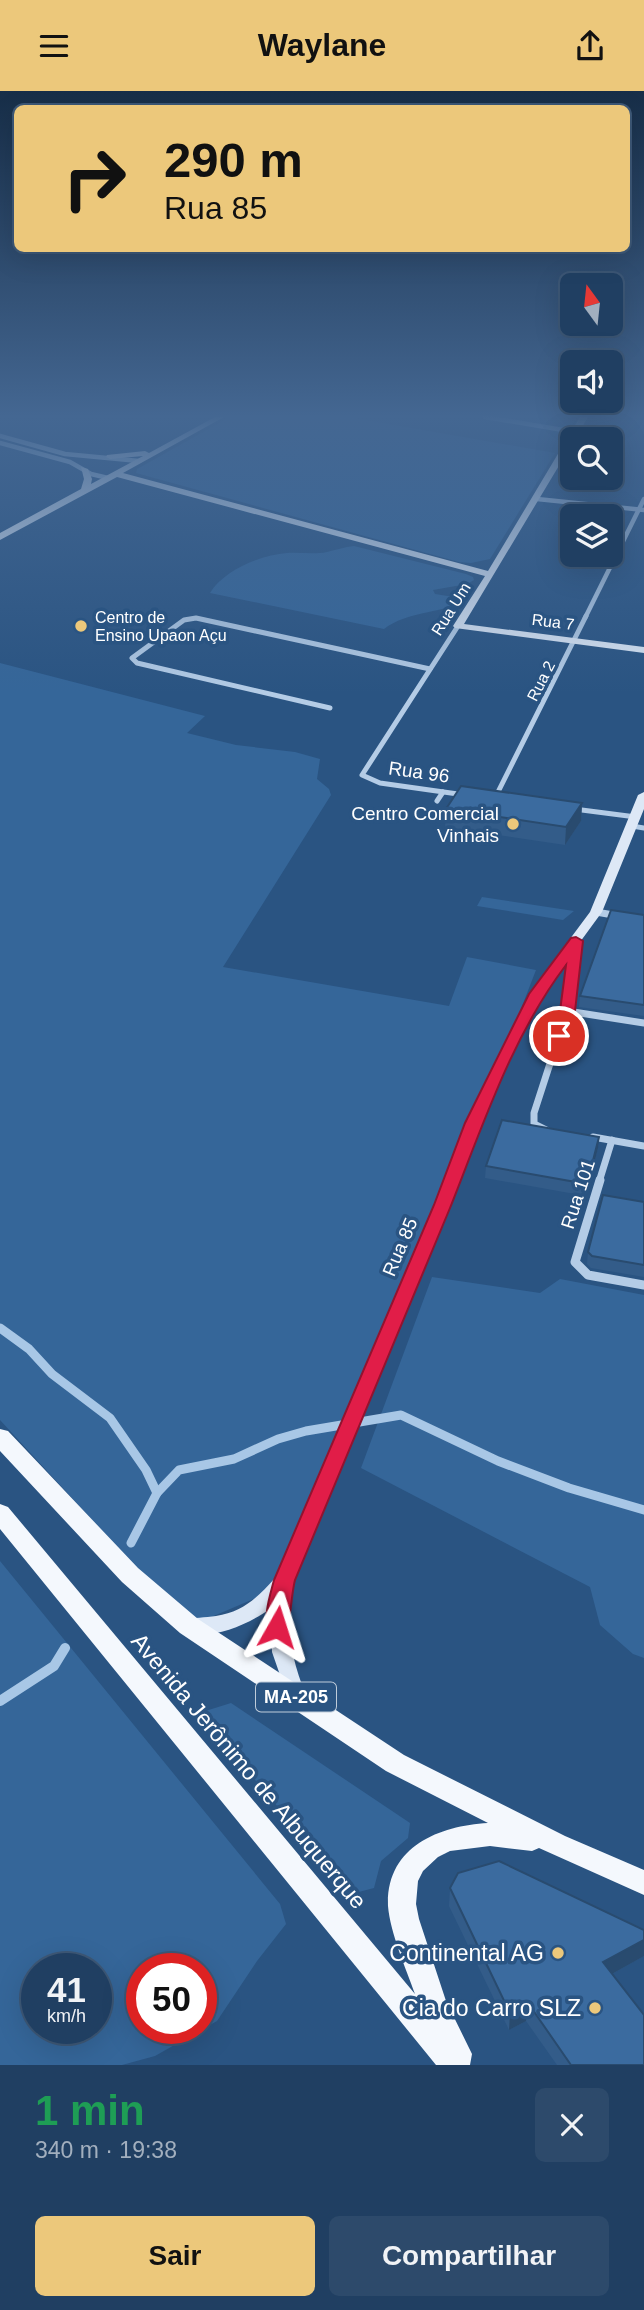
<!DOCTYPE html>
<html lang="pt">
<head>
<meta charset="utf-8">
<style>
	body { margin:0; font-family:Arial,sans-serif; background:#2d4a6b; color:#f1f3f6; height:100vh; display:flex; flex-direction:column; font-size:26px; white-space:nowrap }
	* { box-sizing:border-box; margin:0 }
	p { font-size:23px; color:#a2afbe }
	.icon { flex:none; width:38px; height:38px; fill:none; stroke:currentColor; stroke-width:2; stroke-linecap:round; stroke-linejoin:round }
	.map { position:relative; height:1974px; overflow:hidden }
	.sheet { display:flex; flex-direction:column; background:#203f62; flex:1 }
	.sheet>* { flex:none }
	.hud { position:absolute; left:14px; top:14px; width:616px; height:147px; border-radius:10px; box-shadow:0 7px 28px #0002,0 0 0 2px #3d5877; background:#ecc87b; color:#111; overflow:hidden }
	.needle { width:46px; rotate:345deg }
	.fabs { position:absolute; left:560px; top:182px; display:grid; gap:14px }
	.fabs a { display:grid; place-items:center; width:63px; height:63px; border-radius:10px; background:#203f62; box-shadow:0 7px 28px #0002,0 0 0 2px #3d5877; font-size:35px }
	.speed { position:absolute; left:21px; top:1862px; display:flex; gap:14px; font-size:35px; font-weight:700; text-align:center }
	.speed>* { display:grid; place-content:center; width:91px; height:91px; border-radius:50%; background:#203f62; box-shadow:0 7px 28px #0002,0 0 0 2px #3d5877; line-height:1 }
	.speed small { font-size:18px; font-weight:400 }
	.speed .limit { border:10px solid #d22; background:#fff; color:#111 }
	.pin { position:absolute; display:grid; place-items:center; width:60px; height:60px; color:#fff; margin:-30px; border:4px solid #fff; border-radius:50%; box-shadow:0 2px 7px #0007 }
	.me { position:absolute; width:77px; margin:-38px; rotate:6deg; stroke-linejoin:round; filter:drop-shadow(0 0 5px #0008) }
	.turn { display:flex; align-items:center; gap:24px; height:147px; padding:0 35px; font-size:32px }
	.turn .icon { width:91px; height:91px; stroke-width:2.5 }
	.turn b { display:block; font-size:49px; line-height:60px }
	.round { display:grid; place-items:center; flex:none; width:74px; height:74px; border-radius:10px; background:#2d4a6b }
	.summary { display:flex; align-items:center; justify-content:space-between; height:119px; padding:0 35px }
	h1 { font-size:42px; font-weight:800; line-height:52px; color:#1e9e55 }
	.action { display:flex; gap:14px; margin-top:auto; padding:14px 35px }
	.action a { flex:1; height:80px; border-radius:10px; background:#ecc87b; color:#111; font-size:28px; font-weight:800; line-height:80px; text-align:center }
	.action a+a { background:#2d4a6b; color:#f1f3f6 }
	header { display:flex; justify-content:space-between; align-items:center; height:91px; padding:0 35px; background:#ecc87b; color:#111; font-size:32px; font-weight:800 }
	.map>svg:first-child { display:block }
	.green { fill:#356699; fill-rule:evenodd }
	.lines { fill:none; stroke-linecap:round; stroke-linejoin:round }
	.stream-far1 { stroke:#a8c7e6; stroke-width:9 }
	.stream { stroke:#a8c7e6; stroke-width:10 }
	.street-far3 { stroke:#b4cce6; stroke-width:4.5 }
	.street-far2 { stroke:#b4cce6; stroke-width:5 }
	.street-far1 { stroke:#b4cce6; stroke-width:7 }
	.street { stroke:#b4cce6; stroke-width:9 }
	.secondary { fill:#dde8f6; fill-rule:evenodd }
	.primary { fill:#f4f8fd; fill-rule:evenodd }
	.wall { fill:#335c89 }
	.shaded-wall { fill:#294b6f }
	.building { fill:#3b6b9f; stroke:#294b6f; stroke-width:2 }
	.route { fill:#e11d48; stroke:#92132f; stroke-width:2 }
	.poi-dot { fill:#ecc87b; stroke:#2a5482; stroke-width:2.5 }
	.labels { text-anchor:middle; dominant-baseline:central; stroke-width:7; stroke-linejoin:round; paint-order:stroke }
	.far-street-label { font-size:16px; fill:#fff; stroke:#2a5482 }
	.far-poi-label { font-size:16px; fill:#fff; stroke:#2a5482; text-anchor:start }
	.shield { fill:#2a5482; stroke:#bfccda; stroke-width:2 }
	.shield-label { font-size:18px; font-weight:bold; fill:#fff }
	.street-label { font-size:19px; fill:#fff; stroke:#2a5482 }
	.poi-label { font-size:19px; fill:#fff; stroke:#2a5482; text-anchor:end }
	.near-street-label { font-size:23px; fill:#fff; stroke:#2a5482 }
	.near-poi-label { font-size:23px; fill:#fff; stroke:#2a5482; text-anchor:end }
</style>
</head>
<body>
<header><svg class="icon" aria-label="menu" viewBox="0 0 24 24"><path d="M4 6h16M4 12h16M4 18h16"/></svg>Waylane<svg class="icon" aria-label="share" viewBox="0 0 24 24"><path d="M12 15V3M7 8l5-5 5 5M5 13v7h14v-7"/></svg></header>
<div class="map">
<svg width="644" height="1974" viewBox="0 0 644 1974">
	<rect width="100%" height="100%" fill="#2a5482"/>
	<g class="green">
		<polygon points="230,326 349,326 555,362 490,468 471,472 459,471 136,382 137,378"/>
		<path d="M354,455L466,483L473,486L474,489L467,493L433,499L435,503L460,507L463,511C437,523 408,520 384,538L210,502C224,479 261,464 287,462C300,461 314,464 327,461C336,459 344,456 354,455Z"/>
		<polygon points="0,572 205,625 187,642 236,654 295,661 320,668 317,688 329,698 331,704 223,876 449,915 467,866 536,879 445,1114 284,1495 190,1535 0,1329"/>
		<polygon points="482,806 574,820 563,829 477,815"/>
		<polygon points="432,1186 540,1202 560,1188 644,1204 644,1567 633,1563 600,1534 590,1496 361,1377"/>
		<path d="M0,1470L280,1813L286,1833L257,1870L217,1930L155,1965L122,1974H0ZM37,1878H96V1937H37ZM142,1878H201V1937H142Z"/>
		<polygon points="231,1612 410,1732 408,1747 381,1770 374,1797 351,1803 199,1622"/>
	</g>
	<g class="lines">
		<g class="stream-far1">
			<polyline points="0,1237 29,1258 52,1283 110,1327 146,1379 157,1402"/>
			<polyline points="131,1452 157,1402 179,1379 234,1368 278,1348 306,1340 401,1324 498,1370 569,1397 644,1419"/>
		</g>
		<polyline class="stream" points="0,1610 54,1575 65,1557"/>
		<g class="street-far3">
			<polyline points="485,326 575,341"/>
			<polyline points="0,345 65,363 139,370"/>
			<polyline points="0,352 70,371 91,383 108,387"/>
			<polyline points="537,408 644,419"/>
			<polyline points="585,527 644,408"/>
		</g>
		<g class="street-far2">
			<polyline points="458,535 362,684 380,692 465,704"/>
			<polyline points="330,617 137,572 132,567 184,529 196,527 430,578"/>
			<polyline points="495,707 586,525"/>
			<polyline points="437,710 443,701"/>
			<polyline points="574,718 636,726"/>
			<polyline points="632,735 644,737"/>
		</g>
		<g class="street-far1">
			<polyline points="596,821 619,825"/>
			<polyline points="567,920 644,932"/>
			<polyline points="546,1039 534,1033 534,1022 567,920 576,851"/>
			<polyline points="593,1046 644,1055"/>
			<polyline points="599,1091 612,1049"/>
		</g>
		<polyline class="street" points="600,1089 575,1171 588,1184 644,1194"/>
		<g class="secondary">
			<polygon points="215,326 224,326 123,382 488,480 580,326 588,326 575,348 572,348 572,353 464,533 644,556 644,562 455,537 453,535 485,485 117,386 0,449 0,442 81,398 84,388 81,376 88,378 92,388 91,393 143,365 110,368 106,366 107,364 145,360 149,362"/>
			<path d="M644,701V718L602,821L542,903L480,1032L450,1114L293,1489C285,1530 290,1566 306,1604L303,1610L296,1612L289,1610L272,1561L270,1518C247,1534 211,1550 183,1541L180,1535L183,1529C194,1526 205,1527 216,1525C243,1521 258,1506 275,1487L434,1114L466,1032L529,903L590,821L638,704Z"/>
		</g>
		<path class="primary" d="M0,1338L8,1340L138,1477L198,1528L404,1664L565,1745L644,1779V1804L539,1757L532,1760L490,1755L450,1760L438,1766L423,1780L418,1790L416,1813L419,1828L446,1910L472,1963L470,1974H436L0,1438V1413L8,1416L415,1903C406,1878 390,1841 388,1815C386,1756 438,1735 488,1732L386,1680L180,1542L122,1491L0,1360Z"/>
	</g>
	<g class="wall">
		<polygon points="582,712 581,730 565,754 445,736 446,718"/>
		<polygon points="644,824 644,925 579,916 580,905"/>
		<polygon points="599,1046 598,1057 586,1105 485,1087 486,1075"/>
		<polygon points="644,1111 644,1186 591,1177 587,1173 588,1161"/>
		<polygon points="450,1797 644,1865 612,1883 644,1974 557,1974 526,1930 509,1939 449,1815"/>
	</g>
	<g class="shaded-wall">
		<polygon points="582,712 581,730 565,754 566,736"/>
		<polygon points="599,1046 598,1057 586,1105 587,1093"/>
		<polygon points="644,1849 644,1865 601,1889 603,1871"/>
		<polygon points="528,1912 526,1930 509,1939 510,1922"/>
	</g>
	<g class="building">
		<polygon points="461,695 582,712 566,736 446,718"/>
		<polygon points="611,819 644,824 644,914 580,905"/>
		<polygon points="502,1029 599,1046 587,1093 486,1075"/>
		<polygon points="603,1104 644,1111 644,1174 592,1165 588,1161"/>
		<polygon points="499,1770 644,1839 644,1849 603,1871 644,1924 644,1974 571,1974 528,1912 510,1922 450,1797 458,1782"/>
	</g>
	<linearGradient id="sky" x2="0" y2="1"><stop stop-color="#172e48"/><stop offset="0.54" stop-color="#446792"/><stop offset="1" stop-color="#446792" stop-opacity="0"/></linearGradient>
	<rect width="644" height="602" fill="url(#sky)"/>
	<path class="route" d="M576,846L583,850L575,920L567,945L559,950L551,945L560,920L566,874C512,945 483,1034 450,1117C399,1241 347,1365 295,1489C291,1504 291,1531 285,1542L277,1545L270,1542C262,1527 270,1505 274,1489L434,1114L465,1032L529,903L571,847Z"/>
	<g class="poi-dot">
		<circle cx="81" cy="535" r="7"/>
		<circle cx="513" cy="733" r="7"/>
		<circle cx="558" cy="1862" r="7"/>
		<circle cx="595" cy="1917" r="7"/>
	</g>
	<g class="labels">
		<g class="far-street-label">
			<text transform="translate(451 518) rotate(-58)">Rua Um</text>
			<text transform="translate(553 531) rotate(7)">Rua 7</text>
			<text transform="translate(541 590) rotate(-63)">Rua 2</text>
		</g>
		<g class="far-poi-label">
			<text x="95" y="526">Centro de<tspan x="95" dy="18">Ensino Upaon Açu</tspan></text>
		</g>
		<rect class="shield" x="256" y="1591.5" width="80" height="29" rx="5"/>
		<g class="shield-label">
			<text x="296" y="1606">MA-205</text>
		</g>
		<g class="street-label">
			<text transform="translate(419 681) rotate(8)">Rua 96</text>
			<text transform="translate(578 1103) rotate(-72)">Rua 101</text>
			<text transform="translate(400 1156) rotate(-67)">Rua 85</text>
		</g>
		<g class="poi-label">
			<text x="499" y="722">Centro Comercial<tspan x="499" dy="22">Vinhais</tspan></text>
		</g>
		<g class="near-street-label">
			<text transform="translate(249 1680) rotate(50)">Avenida Jerônimo de Albuquerque</text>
		</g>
		<g class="near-poi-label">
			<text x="544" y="1862">Continental AG</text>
			<text x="581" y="1917">Cia do Carro SLZ</text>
		</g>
	</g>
</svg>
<div class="fabs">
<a><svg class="needle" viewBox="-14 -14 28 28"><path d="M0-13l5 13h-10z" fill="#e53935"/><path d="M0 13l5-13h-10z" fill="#a2afbe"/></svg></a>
<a><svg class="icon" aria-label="sound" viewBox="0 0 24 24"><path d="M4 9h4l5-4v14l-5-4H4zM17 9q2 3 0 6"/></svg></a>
<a><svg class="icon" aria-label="search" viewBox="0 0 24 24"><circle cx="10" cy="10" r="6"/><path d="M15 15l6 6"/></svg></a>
<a><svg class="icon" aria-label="layers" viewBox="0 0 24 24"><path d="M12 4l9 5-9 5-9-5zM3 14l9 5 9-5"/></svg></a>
</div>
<div class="speed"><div>41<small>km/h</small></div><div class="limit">50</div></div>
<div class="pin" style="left:559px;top:945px;background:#d93025"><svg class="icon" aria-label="arrive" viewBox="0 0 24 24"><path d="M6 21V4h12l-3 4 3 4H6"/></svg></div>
<svg class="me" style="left:277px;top:1536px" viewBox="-20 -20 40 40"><path d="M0-17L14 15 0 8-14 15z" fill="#e11d48" stroke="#fff" stroke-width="4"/></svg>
<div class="hud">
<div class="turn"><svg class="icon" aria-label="right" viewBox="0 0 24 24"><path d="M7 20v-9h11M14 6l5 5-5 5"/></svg><div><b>290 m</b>Rua 85</div></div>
</div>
</div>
<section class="sheet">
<div class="summary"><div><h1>1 min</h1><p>340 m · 19:38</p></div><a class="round"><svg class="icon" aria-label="close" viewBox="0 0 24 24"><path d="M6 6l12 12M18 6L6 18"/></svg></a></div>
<div class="action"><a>Sair</a><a>Compartilhar</a></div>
</section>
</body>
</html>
